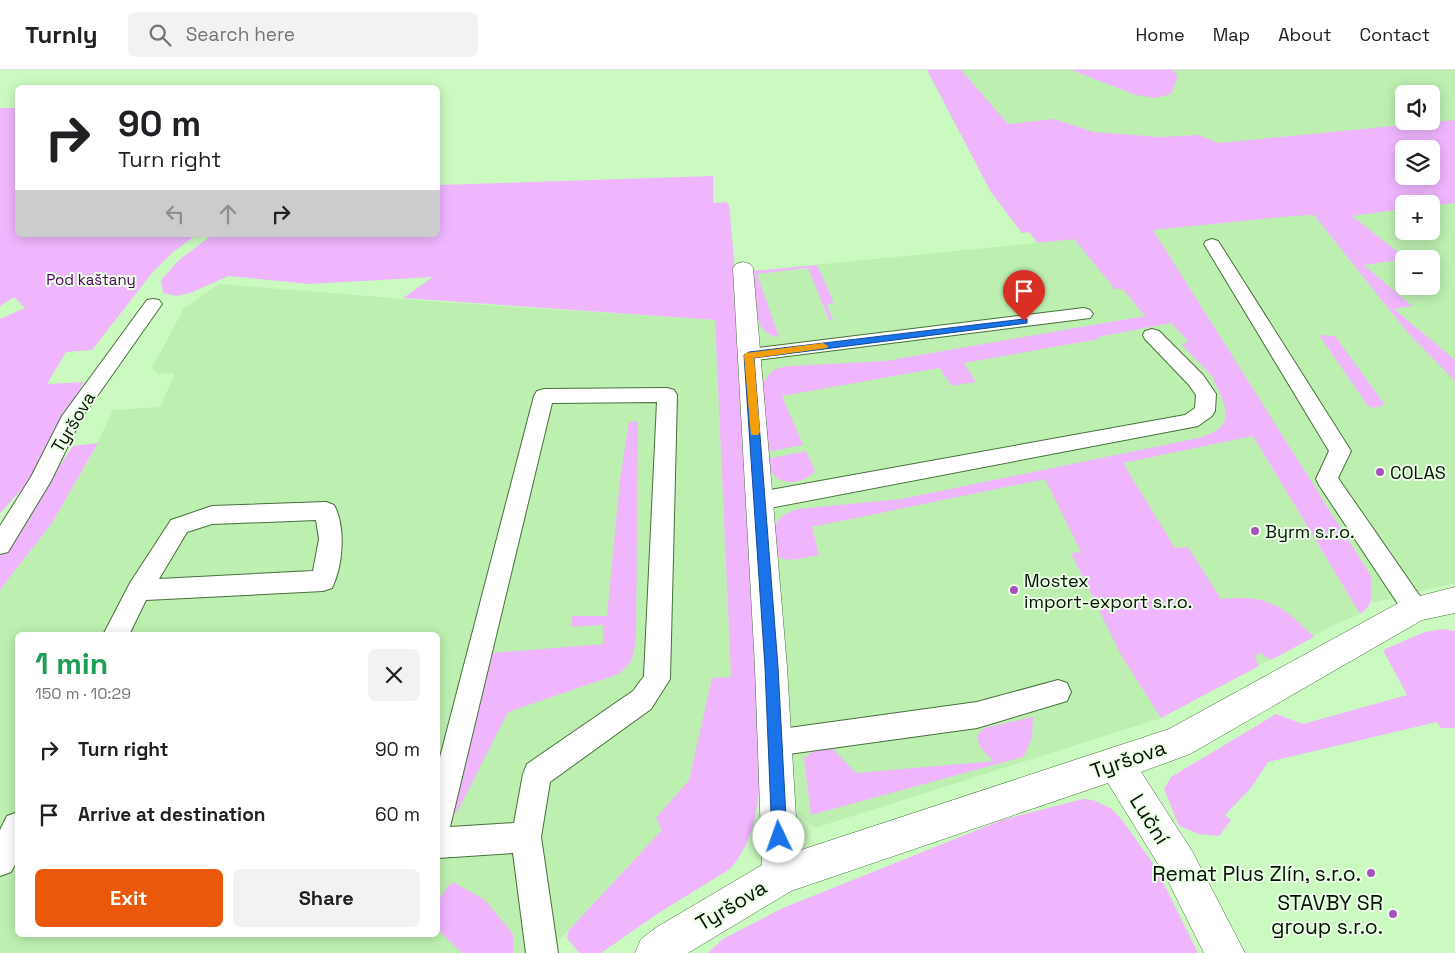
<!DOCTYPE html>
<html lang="en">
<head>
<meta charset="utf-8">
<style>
	body { margin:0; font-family:"Space Grotesk",sans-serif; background:#f2f2f2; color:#202124; height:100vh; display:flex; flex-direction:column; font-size:19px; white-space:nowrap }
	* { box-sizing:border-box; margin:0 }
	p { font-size:16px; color:#757577 }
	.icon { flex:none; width:28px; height:28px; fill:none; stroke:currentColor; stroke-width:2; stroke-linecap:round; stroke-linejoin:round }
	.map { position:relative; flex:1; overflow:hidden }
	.panel { position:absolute; left:15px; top:562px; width:425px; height:305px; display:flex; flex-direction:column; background:#fff; border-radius:8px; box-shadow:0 2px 12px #0003 }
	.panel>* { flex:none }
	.banner { position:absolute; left:15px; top:15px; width:425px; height:152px; border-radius:8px; box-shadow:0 2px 12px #0003; background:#fff; color:#202124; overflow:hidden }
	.tools { position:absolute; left:1395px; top:15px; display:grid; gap:10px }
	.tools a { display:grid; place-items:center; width:45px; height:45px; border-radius:8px; background:#fff; box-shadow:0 2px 12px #0003; font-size:25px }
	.pin { position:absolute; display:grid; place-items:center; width:42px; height:42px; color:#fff; margin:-51px -21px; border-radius:50% 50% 50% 0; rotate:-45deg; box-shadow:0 0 5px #0007 }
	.pin .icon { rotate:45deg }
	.me { position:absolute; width:55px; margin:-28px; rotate:357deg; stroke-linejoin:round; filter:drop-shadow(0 0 4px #0008) }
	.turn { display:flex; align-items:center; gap:18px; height:105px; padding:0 20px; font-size:22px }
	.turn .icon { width:65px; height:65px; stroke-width:2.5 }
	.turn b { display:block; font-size:35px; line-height:42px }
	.lanes { display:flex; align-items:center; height:48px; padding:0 20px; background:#0003; justify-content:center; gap:25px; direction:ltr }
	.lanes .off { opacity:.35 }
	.round { display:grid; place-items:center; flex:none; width:52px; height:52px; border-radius:8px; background:#f2f2f2 }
	.overview { display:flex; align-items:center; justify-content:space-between; height:85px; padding:0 20px }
	h1 { font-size:30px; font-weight:600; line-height:38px; color:#1e9e55 }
	.button { display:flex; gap:10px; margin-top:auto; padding:10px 20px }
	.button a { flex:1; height:58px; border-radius:8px; background:#ea580c; color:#fff; font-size:20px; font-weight:600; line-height:58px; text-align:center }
	.button a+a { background:#f2f2f2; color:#202124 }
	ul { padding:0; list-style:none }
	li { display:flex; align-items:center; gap:15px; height:65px; padding:0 20px }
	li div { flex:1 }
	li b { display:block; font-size:19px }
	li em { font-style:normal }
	header { display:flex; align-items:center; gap:30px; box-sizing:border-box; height:70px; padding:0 25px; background:#fff; border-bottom:1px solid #e0e0e0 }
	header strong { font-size:24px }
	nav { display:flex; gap:28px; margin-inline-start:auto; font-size:18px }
	.search { width:350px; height:45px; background:#f2f2f2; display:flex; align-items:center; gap:12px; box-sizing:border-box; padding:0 18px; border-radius:8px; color:#757577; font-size:19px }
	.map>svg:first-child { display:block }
	.built { fill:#bdf0b0; fill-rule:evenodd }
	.green { fill:#efb6fe; fill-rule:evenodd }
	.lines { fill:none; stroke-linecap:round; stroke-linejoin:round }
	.service-casing { stroke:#47703c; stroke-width:2 }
	.minor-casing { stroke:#47703c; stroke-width:1 }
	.service { fill:#fff; fill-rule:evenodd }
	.minor { fill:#fff; fill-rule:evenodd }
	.route { fill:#1a73e8; stroke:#114b97 }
	.slow { fill:#f59e0b }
	.poi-dot { fill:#a952bf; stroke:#ecfee7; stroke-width:2 }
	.labels { text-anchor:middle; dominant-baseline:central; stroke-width:4; stroke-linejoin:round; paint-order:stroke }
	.far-park-label { font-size:15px; fill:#4d015c; stroke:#ecfee7 }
	.street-label { font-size:18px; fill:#031101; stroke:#ecfee7 }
	.poi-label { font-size:18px; fill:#031101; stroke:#ecfee7; text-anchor:start }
	.near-street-label { font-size:21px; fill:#031101; stroke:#ecfee7 }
	.near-poi-label { font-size:21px; fill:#031101; stroke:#ecfee7; text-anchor:end }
</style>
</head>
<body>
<header>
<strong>Turnly</strong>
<div class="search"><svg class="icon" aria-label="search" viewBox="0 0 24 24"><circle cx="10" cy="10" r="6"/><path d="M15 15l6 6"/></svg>Search here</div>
<nav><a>Home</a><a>Map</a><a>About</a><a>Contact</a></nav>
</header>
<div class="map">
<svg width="1455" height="883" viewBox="0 0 1455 883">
	<rect width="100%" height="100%" fill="#cbfac0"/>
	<g class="built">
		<path d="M927,0H1455V513L1372,533L1371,506L1152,160L1253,366L1360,544L1336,554L1161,648L815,758L799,744L790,719L753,201L1037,173L1029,162L1022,163L991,122ZM1404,24H1431V51H1404ZM1404,79H1431V106H1404ZM1404,134H1431V161H1404ZM1404,189H1431V216H1404Z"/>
		<path d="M219,214L441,232L715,250L734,677L654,769L547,883H0V520L52,453L94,381L113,340L160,337L175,303L158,304L152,298L184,238ZM18,565H438V865H18Z"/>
	</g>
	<g class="green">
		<path d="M927,0H961L1008,54L1054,49L1094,62L1161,67L1198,65L1219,73L1455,50V133L1431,136V134H1404V139L1352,146L1407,189L1364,195L1412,236L1394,239L1455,290V311L1407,262L1314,145L1293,146L1153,160L1371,506C1371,524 1376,534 1360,544L1253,366L1123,393L1175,478L1188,477L1221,529C1268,525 1281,534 1314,567L1271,590L1259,583L1255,586L1259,596L1161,648L1121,585L1071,483L1081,482L1045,409L812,457L819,485C807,487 787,494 777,486C774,460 769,448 798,439L901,429L1198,368C1221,361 1232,353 1222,328C1219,321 1217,316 1213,310L1215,309L1181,274L1189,272L1171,253L1098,267L1099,269L964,293L976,312L952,316L939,298L782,326L803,375L767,382L761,315L771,302L778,298L789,296L885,291L1145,246L1123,219H1115L1074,169L1038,173L1029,162L1022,163L991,122ZM1404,79H1431V106H1404Z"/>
		<polygon points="1071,0 1173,0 1178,6 1171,24 1155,28 1136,25"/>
		<polygon points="0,38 17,38 18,165 196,165 172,183 152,203 92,280 66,282 47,314 84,312 28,413 0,443 0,249 25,238 14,227 0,236"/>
		<path d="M713,106V133L726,132L729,135L736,211L738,281L751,434L760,715C756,747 752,774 730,799L657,844L601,883H579L567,868L568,861L662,760L656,748L689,710L712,608L731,607L715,250L403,228L433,207L309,214L229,206L190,223L176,226L163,223L161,210L179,190L212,165H438V115Z"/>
		<path d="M817,195L834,233L827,234L833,250H829L808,198L757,204L779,267C774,267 765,263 762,258C755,247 752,214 753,201Z"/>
		<polygon points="1319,265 1335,266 1385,335 1373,338 1368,336"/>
		<polygon points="638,351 636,572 631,592 619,604 508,642 456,744 454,743 491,583 603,574 603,555 571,557 572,546 607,546 620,409 629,352"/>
		<polygon points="98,373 52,453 0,520 0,484 73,376"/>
		<path d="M806,381L815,402C798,418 770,416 767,389Z"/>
		<polygon points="1444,559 1455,561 1455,658 1441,658 1437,652 1268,692 1251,718 1225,745 1231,750 1219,766 1199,764 1179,756 1164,719 1171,707 1276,644 1303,654 1407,625 1383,580 1425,562"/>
		<path d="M1033,647L1032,669L1023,687L811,745L804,689C812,682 821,675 831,677L856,703L994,691C986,684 968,669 984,658Z"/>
		<polygon points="1083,729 1093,730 1112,739 1122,750 1155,796 1198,883 708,883 723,869 783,838 1002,750"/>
		<path d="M453,812L485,830L513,864V883H462L438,860C437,835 434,830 453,812Z"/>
	</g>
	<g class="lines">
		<g class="service-casing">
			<g id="service">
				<polygon points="1212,169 1218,171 1220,174 1351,381 1338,408 1424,532 1427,539 1424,546 1415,550 1406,546 1319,415 1316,409 1329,381 1204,174 1206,171"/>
				<polygon points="153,229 159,230 162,234 81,349 51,411 8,482 0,484 0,456 31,407 62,346 147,230"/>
				<polygon points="1084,238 1090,240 1093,244 1090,248 749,291 742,289 740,285 742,281 749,279"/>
				<polygon points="1152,259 1159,261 1203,305 1216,324 1215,341 1212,346 1198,356 759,440 751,437 748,431 751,425 759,422 1185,345 1195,338 1196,325 1189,315 1145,269 1143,265 1145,261"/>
				<path d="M667,318L674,320L677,325L670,609L651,639L550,712L541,767L558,883H526L513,783L438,788V695L534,326L537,321L544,319ZM657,332L644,606L633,621L527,694L523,704L514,753L450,757L552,333Z"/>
				<path d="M326,432L334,435C346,457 343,496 332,518L323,521L146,530L129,565H103L130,513L171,450L212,436ZM316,450L319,469L313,501L159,509L187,462L212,454Z"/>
				<polygon points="1058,610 1067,613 1071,622 1067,631 977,658 774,686 764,682 760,673 764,664 774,660 977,632"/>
				<polygon points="18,742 18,789 11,802 0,806 0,760 7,746"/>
			</g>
		</g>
		<g class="minor-casing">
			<polygon id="minor" points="743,192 750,194 753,198 787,597 798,781 1169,659 1404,530 1455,517 1455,543 1422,550 1190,684 1141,702 1192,781 1245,883 1204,883 1166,807 1108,713 791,821 688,883 635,883 641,869 657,857 762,795 755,597 733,198 736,194"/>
		</g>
		<use href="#service" class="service"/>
		<use href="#minor" class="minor"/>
	</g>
	<polygon class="route" points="1024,249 1027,249 1027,253 754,288 778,597 787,767 784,772 779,774 774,772 772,767 765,597 744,285 749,282"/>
	<polygon class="slow" points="823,273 828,276 827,278 754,288 760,362 758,365 751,365 744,285 746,283"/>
	<g class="poi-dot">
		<circle cx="1380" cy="402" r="5"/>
		<circle cx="1255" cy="461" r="5"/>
		<circle cx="1014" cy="520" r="5"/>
		<circle cx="1371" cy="803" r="5"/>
		<circle cx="1393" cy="844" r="5"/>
	</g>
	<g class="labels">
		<g class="far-park-label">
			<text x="91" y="209">Pod kaštany</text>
		</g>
		<g class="street-label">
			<text transform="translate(73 352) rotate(-59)">Tyršova</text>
		</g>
		<g class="poi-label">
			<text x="1390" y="402">COLAS</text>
			<text x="1265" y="461">Byrm s.r.o.</text>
			<text x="1024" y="510">Mostex<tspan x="1024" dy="21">import-export s.r.o.</tspan></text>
		</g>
		<g class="near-street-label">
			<text transform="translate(1128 689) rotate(-19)">Tyršova</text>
			<text transform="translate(1150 749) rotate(58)">Luční</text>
			<text transform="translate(731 835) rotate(-31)">Tyršova</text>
		</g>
		<g class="near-poi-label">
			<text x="1361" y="803">Remat Plus Zlín, s.r.o.</text>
			<text x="1383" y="832">STAVBY SR<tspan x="1383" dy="24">group s.r.o.</tspan></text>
		</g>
	</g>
</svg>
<div class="tools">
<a><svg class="icon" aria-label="sound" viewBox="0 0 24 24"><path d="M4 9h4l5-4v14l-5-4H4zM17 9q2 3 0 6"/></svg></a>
<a><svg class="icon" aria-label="layers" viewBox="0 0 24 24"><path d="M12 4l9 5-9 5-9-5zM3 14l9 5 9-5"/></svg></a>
<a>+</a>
<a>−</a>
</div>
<div class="pin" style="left:1024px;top:251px;background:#d93025"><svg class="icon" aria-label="arrive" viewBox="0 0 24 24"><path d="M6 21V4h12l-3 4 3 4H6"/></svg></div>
<svg class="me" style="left:779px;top:767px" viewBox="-20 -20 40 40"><circle r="19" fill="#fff"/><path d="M0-13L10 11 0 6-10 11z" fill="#1a73e8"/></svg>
<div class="banner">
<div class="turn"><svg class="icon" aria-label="right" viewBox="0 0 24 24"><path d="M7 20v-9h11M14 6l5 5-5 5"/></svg><div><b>90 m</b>Turn right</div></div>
<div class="lanes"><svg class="icon off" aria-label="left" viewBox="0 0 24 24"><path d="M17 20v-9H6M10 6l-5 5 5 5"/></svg><svg class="icon off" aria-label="ahead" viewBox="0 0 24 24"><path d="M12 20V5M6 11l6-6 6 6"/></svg><svg class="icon" aria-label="right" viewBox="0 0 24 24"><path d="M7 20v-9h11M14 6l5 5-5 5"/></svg></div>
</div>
<section class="panel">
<div class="overview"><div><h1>1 min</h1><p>150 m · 10:29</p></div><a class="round"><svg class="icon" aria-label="close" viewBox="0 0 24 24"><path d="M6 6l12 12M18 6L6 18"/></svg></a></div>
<ul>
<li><svg class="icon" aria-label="right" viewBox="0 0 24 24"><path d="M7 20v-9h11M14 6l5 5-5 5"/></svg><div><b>Turn right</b></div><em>90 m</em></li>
<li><svg class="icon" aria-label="arrive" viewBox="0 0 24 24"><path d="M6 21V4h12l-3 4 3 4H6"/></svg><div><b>Arrive at destination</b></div><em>60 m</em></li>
</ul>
<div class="button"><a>Exit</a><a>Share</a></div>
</section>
</div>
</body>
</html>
